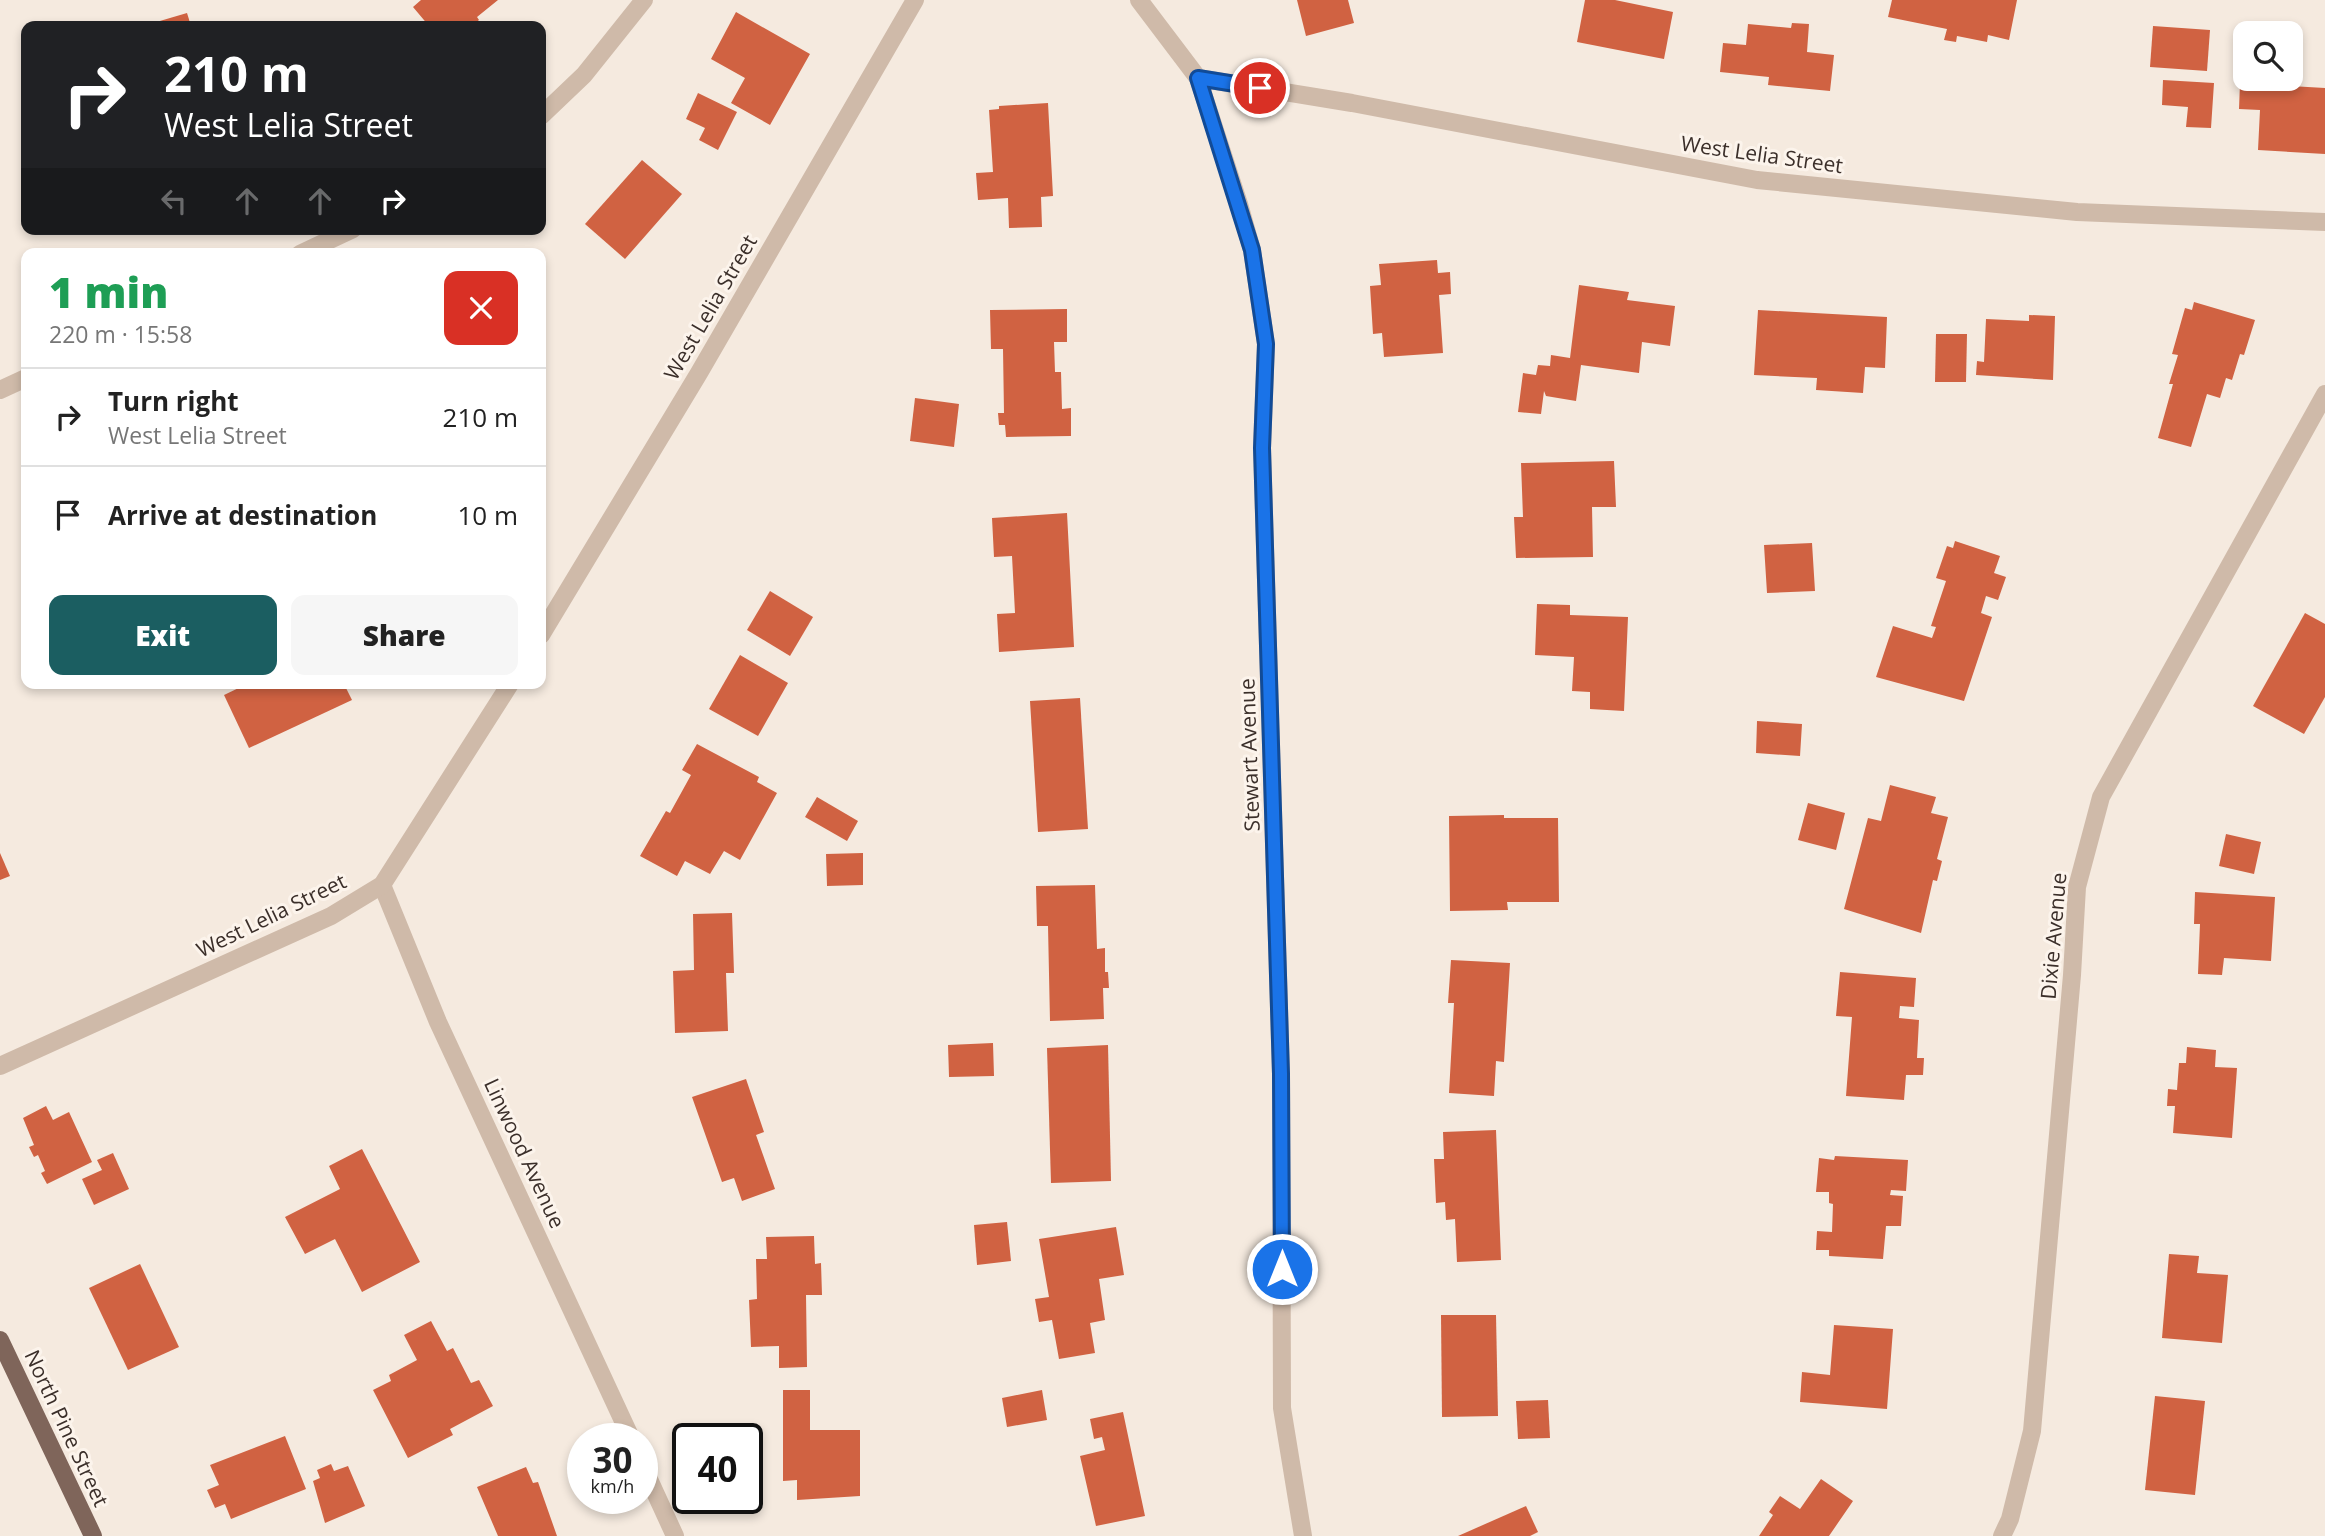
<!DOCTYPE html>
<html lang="en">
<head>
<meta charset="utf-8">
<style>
	body { margin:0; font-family:"Open Sans",sans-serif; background:#f6f6f6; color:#222; height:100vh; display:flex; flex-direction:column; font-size:26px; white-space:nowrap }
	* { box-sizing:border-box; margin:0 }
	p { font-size:23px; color:#767676 }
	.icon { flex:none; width:38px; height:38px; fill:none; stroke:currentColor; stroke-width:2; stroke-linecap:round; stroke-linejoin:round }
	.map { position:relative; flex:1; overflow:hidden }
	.sheet { position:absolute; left:21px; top:248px; width:525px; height:441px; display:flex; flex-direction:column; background:#fff; border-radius:14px; box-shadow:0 4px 10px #0003 }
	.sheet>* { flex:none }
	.hud { position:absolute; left:21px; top:21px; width:525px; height:214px; border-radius:14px; box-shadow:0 4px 10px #0003; background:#202124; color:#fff; overflow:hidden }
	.buttons { position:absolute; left:2233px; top:21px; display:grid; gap:14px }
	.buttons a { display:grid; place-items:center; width:70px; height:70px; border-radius:14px; background:#fff; box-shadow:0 4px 10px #0003; font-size:35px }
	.speed { position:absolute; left:567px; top:1423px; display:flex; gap:14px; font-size:35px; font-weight:700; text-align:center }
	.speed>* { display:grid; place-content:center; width:91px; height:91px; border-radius:50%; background:#fff; box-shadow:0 4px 10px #0003; line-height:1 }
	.speed small { font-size:18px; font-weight:400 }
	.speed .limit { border:4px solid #111; border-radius:10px; background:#fff; color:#111 }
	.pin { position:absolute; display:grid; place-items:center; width:60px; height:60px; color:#fff; margin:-30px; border:4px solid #fff; border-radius:50%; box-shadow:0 2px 7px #0007 }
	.me { position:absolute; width:77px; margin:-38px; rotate:0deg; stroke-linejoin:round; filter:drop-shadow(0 0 5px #0008) }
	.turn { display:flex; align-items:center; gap:24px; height:147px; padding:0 28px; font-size:32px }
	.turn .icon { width:91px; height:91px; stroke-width:2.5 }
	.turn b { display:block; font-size:49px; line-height:60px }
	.lanes { display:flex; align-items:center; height:66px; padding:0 28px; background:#0003; justify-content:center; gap:35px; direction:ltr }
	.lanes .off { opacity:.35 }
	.round { display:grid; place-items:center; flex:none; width:74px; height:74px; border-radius:14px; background:#f6f6f6 }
	.head { display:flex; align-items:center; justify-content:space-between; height:119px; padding:0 28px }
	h1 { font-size:42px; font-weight:800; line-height:52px; color:#1e9e55 }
	.action { display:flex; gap:14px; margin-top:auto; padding:14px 28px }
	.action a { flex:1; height:80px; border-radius:14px; background:#1b5e61; color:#fff; font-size:28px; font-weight:800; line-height:80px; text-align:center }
	.action a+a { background:#f6f6f6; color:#222 }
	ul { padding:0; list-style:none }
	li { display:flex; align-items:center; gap:21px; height:98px; padding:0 28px; border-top:2px solid #e0e0e0 }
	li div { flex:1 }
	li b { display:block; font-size:26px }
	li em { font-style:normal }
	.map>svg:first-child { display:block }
	.building { fill:#d06242 }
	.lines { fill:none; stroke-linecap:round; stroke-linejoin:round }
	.minor { stroke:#cfbaa9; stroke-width:18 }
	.major { stroke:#7f655a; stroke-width:18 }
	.route-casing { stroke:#114b97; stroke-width:18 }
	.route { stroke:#1a73e8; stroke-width:12 }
	.labels { text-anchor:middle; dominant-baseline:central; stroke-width:6; stroke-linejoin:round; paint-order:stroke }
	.street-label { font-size:21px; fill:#3b2f2a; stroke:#fcf4ec }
</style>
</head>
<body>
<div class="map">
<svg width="2325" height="1536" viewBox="0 0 2325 1536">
	<rect width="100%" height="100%" fill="#f5eadf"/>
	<g class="building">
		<polygon points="421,0 498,0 477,17 479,20 472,26 429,26 413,7"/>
		<polygon points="1297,0 1348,0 1354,23 1306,36"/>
		<polygon points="1585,0 1615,0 1673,12 1664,59 1577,42"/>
		<polygon points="1892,0 2017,0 2009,40 1988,35 1987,42 1957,36 1956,42 1944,40 1947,29 1888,17"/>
		<polygon points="736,12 810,54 770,125 731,103 745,78 711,59"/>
		<polygon points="187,13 191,26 154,26 153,23"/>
		<polygon points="1792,23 1809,24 1807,52 1834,55 1830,91 1768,85 1769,77 1720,72 1723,43 1746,45 1748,24 1791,28"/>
		<polygon points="2153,26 2210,30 2207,71 2150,67"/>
		<polygon points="2163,80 2214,83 2211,128 2186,127 2188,107 2162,105"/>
		<polygon points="2240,83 2325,88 2325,154 2258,150 2260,110 2239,109"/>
		<polygon points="698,93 737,112 718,150 699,140 705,128 686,119"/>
		<polygon points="1048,103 1053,196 1041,197 1042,227 1009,228 1008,198 978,200 976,173 993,172 989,110 999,109 999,106"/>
		<polygon points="642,160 682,194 625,259 585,224"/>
		<polygon points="1437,260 1438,273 1450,272 1451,294 1439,295 1443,353 1384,357 1382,333 1373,334 1370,286 1381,285 1379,264"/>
		<polygon points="1579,285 1629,292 1627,300 1675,306 1670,346 1642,342 1639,373 1581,365 1576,401 1546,396 1544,391 1541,414 1518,412 1523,373 1536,375 1538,365 1550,366 1551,355 1570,358"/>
		<polygon points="2194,302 2255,320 2244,355 2240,354 2232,380 2226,378 2220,398 2207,394 2191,447 2158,438 2173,384 2169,384 2178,355 2172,354 2185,308 2192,310"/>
		<polygon points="1067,309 1067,342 1054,342 1055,372 1061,372 1062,409 1071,408 1071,436 1006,437 1005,425 999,425 998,413 1004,413 1003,349 991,349 990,310"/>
		<polygon points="1758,310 1887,317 1885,368 1865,367 1863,393 1816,390 1817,378 1754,375"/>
		<polygon points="2029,315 2055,316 2053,380 1976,375 1977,361 1984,362 1986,319 2029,321"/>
		<polygon points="1936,334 1967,334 1966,382 1935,382"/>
		<polygon points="915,398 959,404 954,447 910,441"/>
		<polygon points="1614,461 1616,507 1592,507 1593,557 1516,558 1514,517 1523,517 1521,463"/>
		<polygon points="1067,513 1074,647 999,652 997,614 1015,613 1012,556 994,557 992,518"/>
		<polygon points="1955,541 2000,556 1994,573 2006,577 1998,600 1986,596 1981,613 1992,617 1964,701 1876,677 1893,626 1932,638 1936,627 1931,626 1946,581 1936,578 1947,546 1953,548"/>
		<polygon points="1812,543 1815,591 1767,593 1764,545"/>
		<polygon points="770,591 813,617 790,656 747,630"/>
		<polygon points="1537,604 1570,605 1570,615 1628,617 1624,711 1590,709 1590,692 1572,691 1574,657 1535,655"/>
		<polygon points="2305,613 2325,624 2325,697 2304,734 2253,706"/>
		<polygon points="740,655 788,683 758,736 709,709"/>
		<polygon points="247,684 344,684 352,700 249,748 224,695"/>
		<polygon points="1080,698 1088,829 1038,832 1030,701"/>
		<polygon points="1757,721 1802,724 1800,756 1756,753"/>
		<polygon points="697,744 759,777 757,782 777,793 740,860 724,851 710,874 685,861 677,876 640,856 666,811 670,813 691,775 682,770"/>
		<polygon points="1890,785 1936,797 1931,813 1948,817 1937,859 1942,861 1937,881 1933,880 1921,933 1844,909 1868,818 1881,821"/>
		<polygon points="817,797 858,821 847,841 805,817"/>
		<polygon points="1808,803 1845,813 1836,850 1798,840"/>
		<polygon points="1504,815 1504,818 1558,818 1559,902 1507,902 1508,910 1450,911 1449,816"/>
		<polygon points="2226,834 2261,842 2254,874 2219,866"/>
		<polygon points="0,853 10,876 0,880"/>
		<polygon points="863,853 863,885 827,886 826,854"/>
		<polygon points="1095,885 1097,949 1105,948 1105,972 1108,972 1109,988 1103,988 1104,1019 1050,1021 1048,926 1037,926 1036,886"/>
		<polygon points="2195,892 2275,897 2271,961 2224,958 2222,975 2198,974 2200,924 2194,924"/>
		<polygon points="732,913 734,973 726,973 728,1031 675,1033 673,971 694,970 693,914"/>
		<polygon points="1451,960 1510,963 1504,1062 1496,1061 1494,1096 1449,1093 1454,1003 1448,1003"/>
		<polygon points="1840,972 1916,978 1914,1007 1900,1006 1899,1018 1919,1020 1917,1058 1924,1058 1923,1075 1906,1075 1904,1100 1846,1096 1852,1017 1836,1016"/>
		<polygon points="993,1043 994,1076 949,1077 948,1045"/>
		<polygon points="1108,1045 1111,1181 1051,1183 1047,1048"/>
		<polygon points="2187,1047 2216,1050 2215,1067 2237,1068 2232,1138 2173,1133 2175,1106 2167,1106 2168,1089 2177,1090 2179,1063 2186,1063"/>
		<polygon points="746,1079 764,1132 756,1135 775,1189 742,1201 734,1178 722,1182 692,1097"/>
		<polygon points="46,1106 53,1120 69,1112 92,1162 47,1184 41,1173 45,1171 38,1155 34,1157 29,1147 34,1145 23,1118"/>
		<polygon points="1496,1130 1501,1260 1457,1262 1455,1219 1446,1220 1445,1202 1436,1203 1434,1159 1444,1159 1443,1132"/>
		<polygon points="362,1149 420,1262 362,1292 335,1239 305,1254 285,1217 340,1189 329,1166"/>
		<polygon points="113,1153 129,1189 94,1205 82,1179 102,1170 97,1160"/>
		<polygon points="1835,1156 1908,1160 1906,1191 1891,1190 1890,1195 1903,1196 1901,1226 1886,1226 1883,1259 1829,1256 1829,1250 1816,1250 1817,1231 1832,1232 1833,1204 1829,1203 1829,1192 1816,1192 1819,1158 1834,1160"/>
		<polygon points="1007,1222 1011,1261 977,1265 974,1225"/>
		<polygon points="1116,1227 1124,1275 1099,1279 1105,1320 1090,1323 1095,1353 1059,1359 1052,1320 1039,1322 1035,1299 1049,1297 1039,1239"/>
		<polygon points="814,1236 815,1264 821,1263 822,1295 806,1295 807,1367 779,1368 779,1346 751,1347 749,1300 757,1299 756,1259 767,1259 766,1237"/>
		<polygon points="2169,1254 2199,1256 2197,1273 2228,1275 2222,1343 2162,1338"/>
		<polygon points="140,1264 179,1347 128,1370 89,1288"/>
		<polygon points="1441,1315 1496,1315 1498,1416 1442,1417"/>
		<polygon points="431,1321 447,1351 453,1348 471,1383 479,1380 493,1406 450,1429 453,1435 408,1458 373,1390 391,1381 389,1375 417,1360 404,1335"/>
		<polygon points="1834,1325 1893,1329 1887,1409 1800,1402 1802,1372 1830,1375"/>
		<polygon points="783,1390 810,1390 810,1430 860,1430 860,1496 797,1500 797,1480 783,1481"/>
		<polygon points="1042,1390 1047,1420 1007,1427 1002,1398"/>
		<polygon points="2155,1396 2205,1401 2195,1495 2145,1490"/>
		<polygon points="1548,1400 1550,1438 1518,1439 1516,1401"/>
		<polygon points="1123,1412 1145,1516 1096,1526 1080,1456 1105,1450 1102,1437 1094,1439 1090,1419"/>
		<polygon points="285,1436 306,1489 231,1519 225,1504 215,1508 207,1490 219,1485 210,1465"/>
		<polygon points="331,1464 334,1471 348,1466 365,1506 325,1523 313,1481 320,1478 317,1470"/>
		<polygon points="526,1467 533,1483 538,1482 557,1536 498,1536 477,1487"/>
		<polygon points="1821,1479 1853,1501 1829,1536 1759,1536 1773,1515 1769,1512 1780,1496 1800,1509"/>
		<polygon points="1526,1506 1538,1532 1530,1536 1458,1536"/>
	</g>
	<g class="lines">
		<g class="minor">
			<polyline points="1139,0 1198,78 1239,204 1252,250 1266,344 1262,448 1281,1074 1282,1408 1303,1536"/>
			<polyline points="1198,78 1352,103 1757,180 2077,212 2325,222"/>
			<polyline points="541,116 584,75 644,0"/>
			<polyline points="300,254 353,229"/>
			<polyline points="0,390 26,378"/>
			<polyline points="541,635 699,373 915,0"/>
			<polyline points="382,885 438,1022 631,1438"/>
			<polyline points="0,1066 331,916 382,885 510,684"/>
			<polyline points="642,1464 675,1536"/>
			<polyline points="2002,1536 2010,1519 2032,1431 2072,975 2077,887 2101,797 2325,394"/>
		</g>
		<polyline class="major" points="0,1340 93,1536"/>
	</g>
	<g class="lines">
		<g class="route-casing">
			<polyline id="route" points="1260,88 1198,78 1252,250 1266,344 1262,448 1281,1074 1282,1269"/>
		</g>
		<use href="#route" class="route"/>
	</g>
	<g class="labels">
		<g class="street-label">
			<text transform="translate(1762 154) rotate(8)">West Lelia Street</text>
			<text transform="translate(710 307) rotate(-60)">West Lelia Street</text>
			<text transform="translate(1249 755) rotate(-92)">Stewart Avenue</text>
			<text transform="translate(271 915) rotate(-26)">West Lelia Street</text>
			<text transform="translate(2053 936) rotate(-85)">Dixie Avenue</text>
			<text transform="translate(525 1153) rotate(65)">Linwood Avenue</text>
			<text transform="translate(67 1428) rotate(65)">North Pine Street</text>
		</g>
	</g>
</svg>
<div class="buttons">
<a><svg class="icon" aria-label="search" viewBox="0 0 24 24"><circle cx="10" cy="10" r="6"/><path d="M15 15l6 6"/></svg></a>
</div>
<div class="speed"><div>30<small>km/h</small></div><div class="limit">40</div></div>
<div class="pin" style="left:1260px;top:88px;background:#d93025"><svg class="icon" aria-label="arrive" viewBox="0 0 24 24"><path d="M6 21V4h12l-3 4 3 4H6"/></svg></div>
<svg class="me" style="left:1282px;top:1269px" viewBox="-20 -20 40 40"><circle r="17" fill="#1a73e8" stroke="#fff" stroke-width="3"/><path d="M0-11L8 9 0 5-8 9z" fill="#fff"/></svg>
<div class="hud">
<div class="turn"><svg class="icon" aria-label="right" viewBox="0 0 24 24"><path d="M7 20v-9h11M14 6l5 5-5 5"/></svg><div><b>210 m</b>West Lelia Street</div></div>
<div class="lanes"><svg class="icon off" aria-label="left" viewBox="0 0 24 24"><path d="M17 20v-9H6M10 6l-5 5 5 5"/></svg><svg class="icon off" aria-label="ahead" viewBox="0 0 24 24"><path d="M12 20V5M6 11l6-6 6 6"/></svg><svg class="icon off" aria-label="ahead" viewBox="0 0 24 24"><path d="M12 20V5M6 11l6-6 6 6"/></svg><svg class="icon" aria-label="right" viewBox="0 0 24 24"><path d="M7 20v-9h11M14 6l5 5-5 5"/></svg></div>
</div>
<section class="sheet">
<div class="head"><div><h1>1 min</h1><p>220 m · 15:58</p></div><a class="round" style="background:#d93025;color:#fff"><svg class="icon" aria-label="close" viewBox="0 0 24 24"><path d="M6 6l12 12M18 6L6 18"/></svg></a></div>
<ul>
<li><svg class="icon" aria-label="right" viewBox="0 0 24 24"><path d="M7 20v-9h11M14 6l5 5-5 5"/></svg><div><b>Turn right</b><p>West Lelia Street</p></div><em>210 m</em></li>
<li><svg class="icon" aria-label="arrive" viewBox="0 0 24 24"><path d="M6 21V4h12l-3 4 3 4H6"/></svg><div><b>Arrive at destination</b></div><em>10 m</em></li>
</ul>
<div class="action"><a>Exit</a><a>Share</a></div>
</section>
</div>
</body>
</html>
